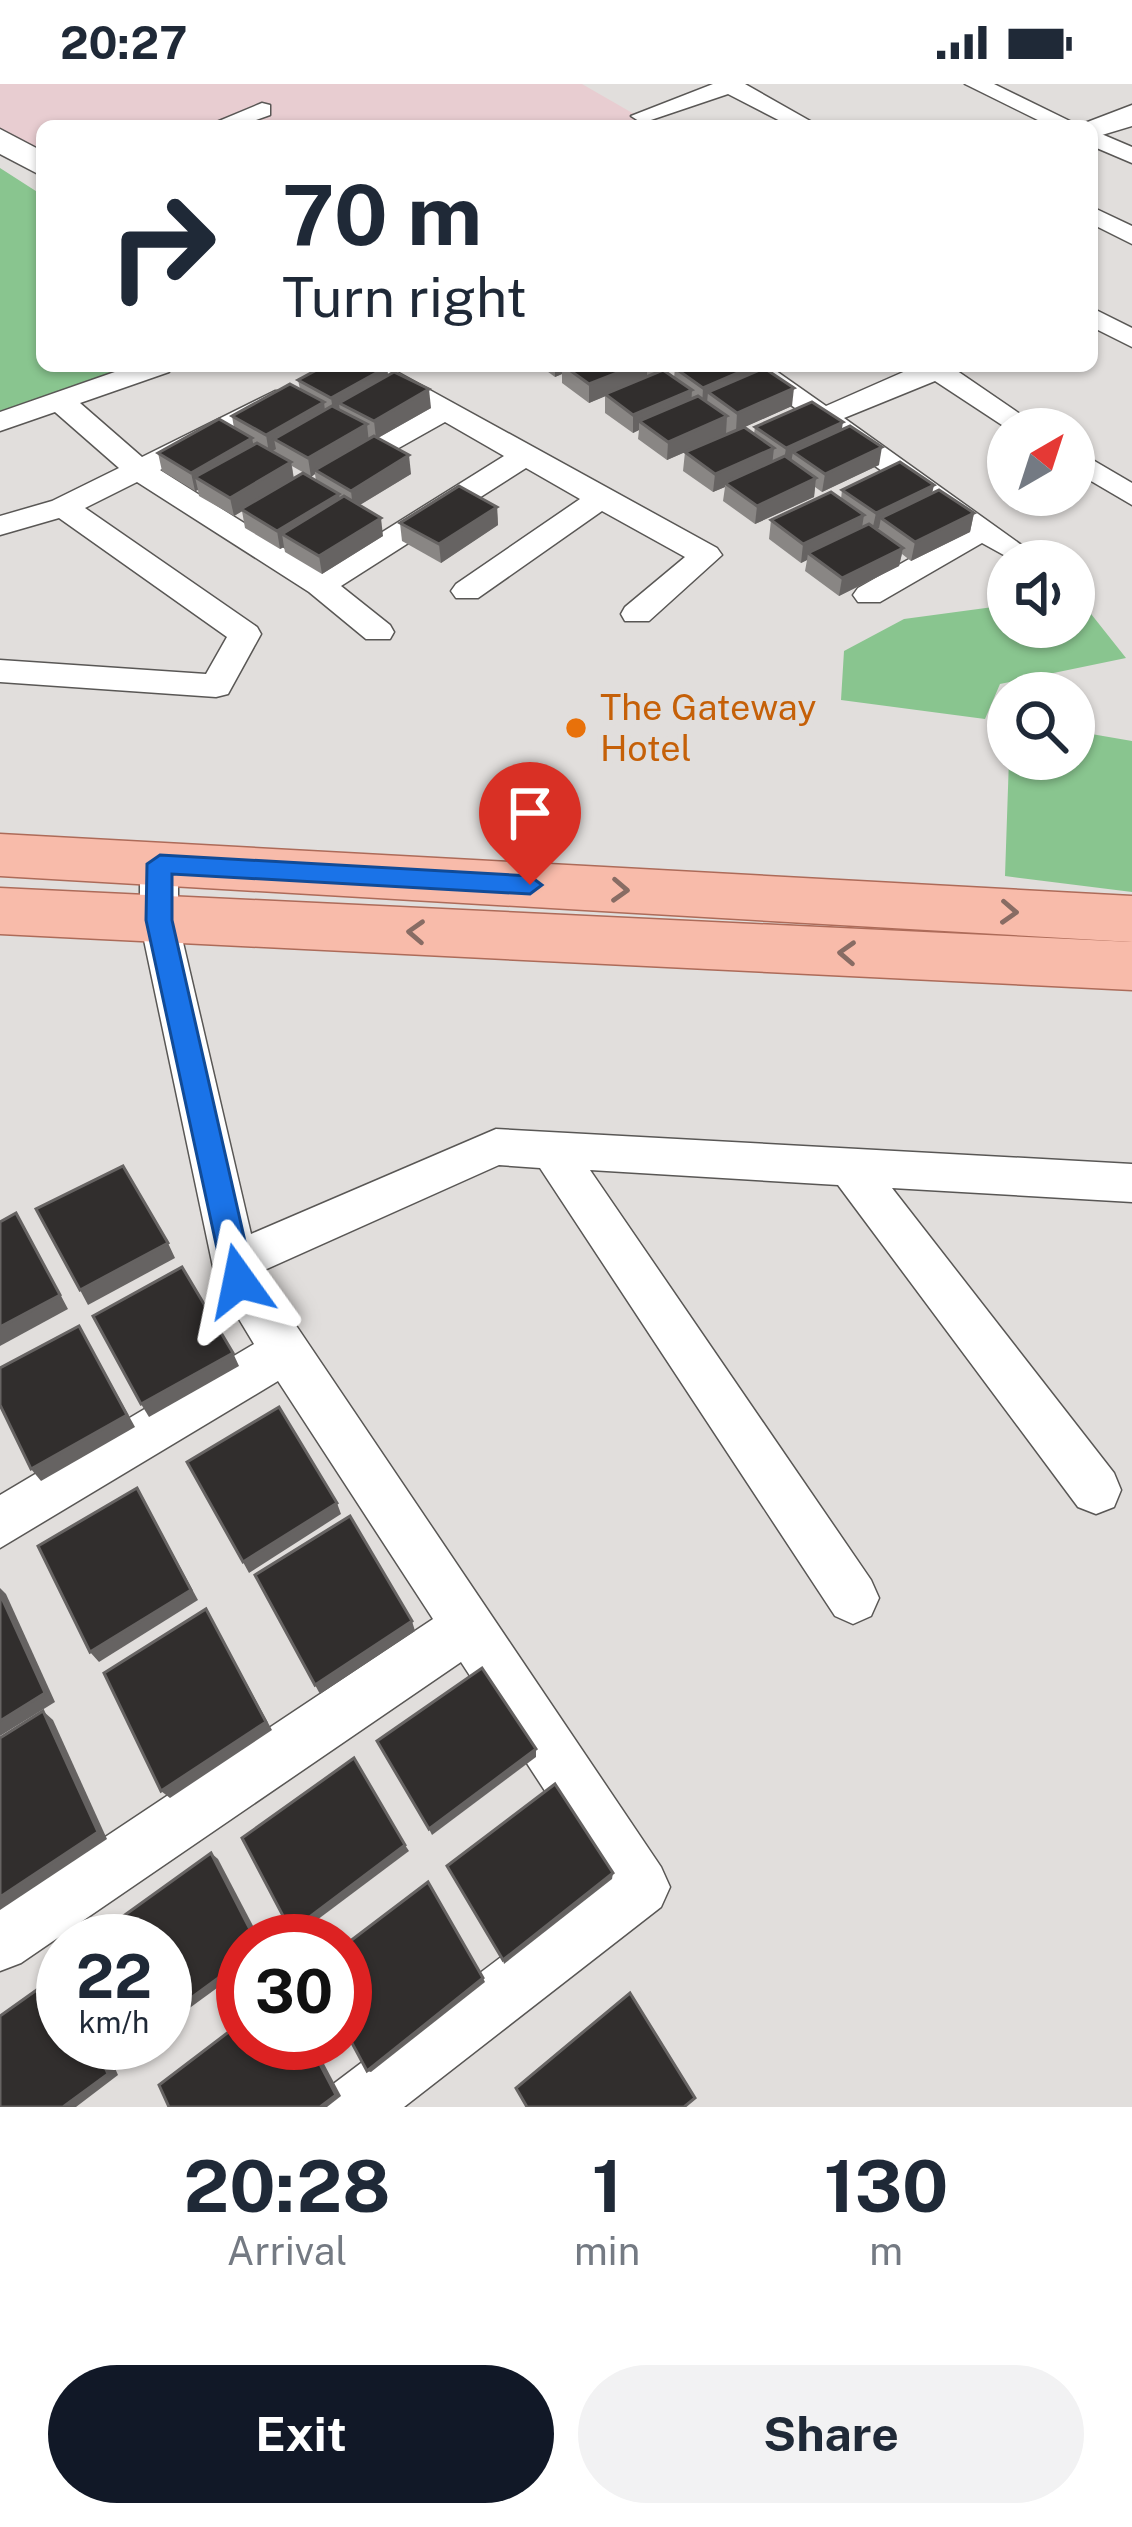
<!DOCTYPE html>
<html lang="en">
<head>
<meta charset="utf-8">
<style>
	body { margin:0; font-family:"Public Sans",sans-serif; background:#f2f2f3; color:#1f2937; height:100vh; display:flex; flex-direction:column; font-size:45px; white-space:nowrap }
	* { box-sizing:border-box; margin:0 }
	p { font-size:39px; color:#747a83 }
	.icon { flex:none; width:66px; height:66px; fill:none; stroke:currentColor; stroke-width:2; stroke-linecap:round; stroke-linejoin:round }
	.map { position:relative; height:2023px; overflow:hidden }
	.panel { display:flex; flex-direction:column; background:#fff; flex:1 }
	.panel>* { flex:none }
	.guide { position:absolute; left:36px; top:36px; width:1062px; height:252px; border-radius:18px; box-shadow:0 3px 9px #0004; background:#fff; color:#1f2937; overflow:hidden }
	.needle { width:78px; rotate:39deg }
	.buttons { position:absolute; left:987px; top:324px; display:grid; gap:24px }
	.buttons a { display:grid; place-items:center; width:108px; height:108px; border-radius:50%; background:#fff; box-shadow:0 3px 9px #0004; font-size:60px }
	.speed { position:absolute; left:36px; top:1830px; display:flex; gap:24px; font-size:60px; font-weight:700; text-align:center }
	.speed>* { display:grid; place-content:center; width:156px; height:156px; border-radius:50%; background:#fff; box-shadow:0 3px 9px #0004; line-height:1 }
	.speed small { font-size:30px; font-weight:400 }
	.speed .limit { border:18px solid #d22; background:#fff; color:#111 }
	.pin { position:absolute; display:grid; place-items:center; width:102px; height:102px; color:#fff; margin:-123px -51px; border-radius:50% 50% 50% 0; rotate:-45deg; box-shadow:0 0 12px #0007 }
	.pin .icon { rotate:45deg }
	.me { position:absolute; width:132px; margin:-66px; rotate:348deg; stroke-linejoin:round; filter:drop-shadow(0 0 9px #0008) }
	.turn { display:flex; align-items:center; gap:42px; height:252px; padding:0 48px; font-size:54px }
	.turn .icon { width:156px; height:156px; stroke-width:2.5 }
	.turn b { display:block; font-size:84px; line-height:102px }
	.eta { display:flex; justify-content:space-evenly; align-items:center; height:204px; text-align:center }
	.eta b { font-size:72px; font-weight:700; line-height:84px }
	.primary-button { display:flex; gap:24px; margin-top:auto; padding:24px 48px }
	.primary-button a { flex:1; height:138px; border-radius:72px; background:#111827; color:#fff; font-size:48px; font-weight:700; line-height:138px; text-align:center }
	.primary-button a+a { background:#f2f2f3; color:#1f2937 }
	.status { display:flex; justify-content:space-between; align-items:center; height:84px; padding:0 60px; background:#fff; direction:ltr }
	.status svg { height:33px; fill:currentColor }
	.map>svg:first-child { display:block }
	.commercial { fill:#e8cdd1 }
	.green { fill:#89c58f }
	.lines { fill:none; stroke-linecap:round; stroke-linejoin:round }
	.street-casing { stroke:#595755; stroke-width:3 }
	.secondary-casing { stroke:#595755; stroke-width:3 }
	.primary-casing { stroke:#ad6b59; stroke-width:3 }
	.street { fill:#fff; fill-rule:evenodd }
	.secondary { fill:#fff; fill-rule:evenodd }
	.primary { fill:#f8bbaa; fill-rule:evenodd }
	.wall { fill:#898684; fill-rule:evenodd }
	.shaded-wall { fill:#666362 }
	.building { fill:#312e2d; stroke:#666362; stroke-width:3 }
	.oneway { stroke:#886c64 }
	.route { fill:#1a73e8; stroke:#114b97; stroke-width:3 }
	.food-dot { fill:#e8710a; stroke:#e1dedc; stroke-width:4.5 }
	.labels { text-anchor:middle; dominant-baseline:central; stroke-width:12; stroke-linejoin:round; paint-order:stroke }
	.food-label { font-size:36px; fill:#c56008; stroke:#e1dedc; text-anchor:start }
</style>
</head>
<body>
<div class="status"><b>20:27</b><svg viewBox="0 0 49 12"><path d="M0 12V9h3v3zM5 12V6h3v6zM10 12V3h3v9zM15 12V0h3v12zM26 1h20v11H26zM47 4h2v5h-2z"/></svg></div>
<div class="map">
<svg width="1132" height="2023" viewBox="0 0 1132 2023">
	<rect width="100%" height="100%" fill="#e1dedc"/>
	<polygon class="commercial" points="0,0 582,0 655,42 42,42 42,78 0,51"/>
	<g class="green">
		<polygon points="0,84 42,111 42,282 138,282 0,329"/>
		<polygon points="1076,511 1126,574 1000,600 985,635 841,616 844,567 904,535 1008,521 1008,543 1074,543"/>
		<polygon points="1074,647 1132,657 1132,808 1005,792 1009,675 1074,675"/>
	</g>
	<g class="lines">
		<g class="street-casing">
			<g id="street">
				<polygon points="713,0 745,0 819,42 790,42 728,10 642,39 631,32"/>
				<polygon points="965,0 994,0 1080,42 1050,42"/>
				<polygon points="262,19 270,21 270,31 239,42 207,42"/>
				<polygon points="1092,46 1132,63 1132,79 1092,62"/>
				<polygon points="1092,123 1132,142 1132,160 1092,140"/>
				<polygon points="1092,224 1132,244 1132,263 1092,243"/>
				<polygon points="132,282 173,282 169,288 80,319 142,373 275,307 295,307 299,313 295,319 160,386 320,487 504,372 445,338 347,393 325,393 321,387 325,381 424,326 351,282 386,282 717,464 722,471 649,537 625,537 621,530 625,523 685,473 602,427 478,514 456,514 451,507 456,500 580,415 526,384 341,502 390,541 394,548 390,555 366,555 309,508 137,398 85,424 257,543 261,550 228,610 216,613 0,598 0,576 206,590 227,553 59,434 0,451 0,432 52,417 119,384 55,328 0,347 0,328"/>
				<polygon points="737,282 769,282 826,322 917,282 950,282 1042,345 1008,345 935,297 844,334 1027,465 1011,475 982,459 880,518 858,518 853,511 858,504 962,445"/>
				<polygon points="1074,365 1132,399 1132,421 1074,387"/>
				<polygon points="159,766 172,770 178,780 178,837 251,1150 496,1045 1132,1080 1132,1118 892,1104 1114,1389 1121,1406 1114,1423 1096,1430 1078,1423 838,1101 590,1086 871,1496 879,1514 871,1532 853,1540 835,1532 540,1084 499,1081 260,1188 661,1783 670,1803 661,1823 404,2023 323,2023 332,2001 603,1796 461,1578 21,1879 0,1887 0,1823 433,1535 278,1297 0,1464 0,1411 254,1260 216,1197 140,837 140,780 146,770"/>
			</g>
		</g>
		<g class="secondary-casing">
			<g id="secondary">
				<polygon points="1132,21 1132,42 1092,54 1092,42 1077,42"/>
				<polygon points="0,45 42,67 42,92 0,70"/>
			</g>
		</g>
		<g class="primary-casing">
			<g id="primary">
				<polygon points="0,750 1132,812 1132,858 0,792"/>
				<polygon points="0,804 1132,858 1132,906 0,850"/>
			</g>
		</g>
		<use href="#street" class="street"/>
		<use href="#secondary" class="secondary"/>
		<use href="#primary" class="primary"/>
	</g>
	<g class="wall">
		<polygon points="540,282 679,282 665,288 674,294 675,284 759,282 759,287 792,322 744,343 754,350 755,343 842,346 879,381 822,408 815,403 814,413 755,440 723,417 725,403 713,408 683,387 685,368 720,353 667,376 638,355 639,346 633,349 605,329 605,312 589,319 562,299 562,290 555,293"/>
		<path d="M387,283L388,291L431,324L378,354L411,390L360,421L383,452L322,490L285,468L284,463L280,465L245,444L242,427L234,432L199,412L198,406L195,407L162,387L158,369L234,344L232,332L300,305L298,296ZM292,382L311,393L315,390L316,397L294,395Z"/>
		<polygon points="934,401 932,410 974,429 970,448 911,477 902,470 899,482 839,512 805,487 807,476 801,479 769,455 771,436 841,415 842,406"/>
		<polygon points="497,423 498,441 441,479 402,457 400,439"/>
	</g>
	<g class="shaded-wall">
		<polygon points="555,282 562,282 562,290 555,293"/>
		<polygon points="635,282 647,282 647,295 589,319 589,300"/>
		<polygon points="656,282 679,282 655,292"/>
		<polygon points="754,282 759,282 758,298 708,308 707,319 702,322 703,304"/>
		<polygon points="387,283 389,302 339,319 340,329 334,333 331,314"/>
		<polygon points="794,304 792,322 736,347 737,329"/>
		<polygon points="429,305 431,324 376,355 374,337"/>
		<polygon points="692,306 691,324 639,337 639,346 633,349 633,331"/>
		<polygon points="324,318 326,336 274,355 276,365 269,369 266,351"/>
		<polygon points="727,332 726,350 667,376 668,358"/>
		<polygon points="843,338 840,357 793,368 791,379 783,382 786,364"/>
		<polygon points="367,340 369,359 315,386 315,390 311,393 308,374"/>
		<polygon points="252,354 256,373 195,393 198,406 195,407 191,389"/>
		<polygon points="882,363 879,381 822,408 825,390"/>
		<polygon points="774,364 772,382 725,399 725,403 713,408 715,390"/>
		<polygon points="409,371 411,390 353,425 351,407"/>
		<polygon points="291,378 294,397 234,432 230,414"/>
		<polygon points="816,394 814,413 755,440 757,422"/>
		<polygon points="934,401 929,419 881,434 879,444 872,447 876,429"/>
		<polygon points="339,410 342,428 282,450 284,463 280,465 277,447"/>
		<polygon points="497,423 498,441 441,479 439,460"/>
		<polygon points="974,429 970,448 911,477 915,458"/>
		<polygon points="864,431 861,450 808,469 807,476 801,479 803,460"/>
		<polygon points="381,434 383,452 322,490 319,472"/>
		<polygon points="903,464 899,482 839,512 842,494"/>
		<polygon points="25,1144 68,1225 0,1262 0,1243"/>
		<polygon points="168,1159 175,1174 88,1221 80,1206"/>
		<polygon points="87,1256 135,1343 41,1397 31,1385"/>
		<polygon points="233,1269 239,1282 149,1333 141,1320"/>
		<polygon points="137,1404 198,1516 99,1578 90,1568"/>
		<polygon points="337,1419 341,1430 249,1489 243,1478"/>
		<polygon points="0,1504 6,1510 55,1618 0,1652"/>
		<polygon points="206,1525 272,1646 170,1714 161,1707"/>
		<polygon points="412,1537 415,1547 320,1610 315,1601"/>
		<polygon points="43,1627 53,1636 107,1755 0,1826 0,1813"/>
		<polygon points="536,1665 536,1673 432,1751 429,1745"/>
		<polygon points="405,1761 409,1767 297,1851 291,1847"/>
		<polygon points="211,1769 218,1775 261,1857 256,1857"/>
		<polygon points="613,1789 612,1795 504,1880 503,1876"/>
		<polygon points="243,1876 243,1885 165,1942 165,1933"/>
		<polygon points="483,1894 485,1898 371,1988 367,1987"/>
		<polygon points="94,1959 104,1959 118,1991 76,2023 63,2023"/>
		<polygon points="309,1959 313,1959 341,2012 327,2023 320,2023"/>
	</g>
	<g class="building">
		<polygon points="324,282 384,282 387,283 331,314 298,296"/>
		<polygon points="564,282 635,282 589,300"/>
		<polygon points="680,282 754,282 703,304 675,284"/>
		<polygon points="764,284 794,304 737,329 708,308"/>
		<polygon points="663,286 692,306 633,331 605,310"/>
		<polygon points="394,288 429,305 374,337 339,319"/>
		<polygon points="290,300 324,318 266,351 232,332"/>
		<polygon points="698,312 727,332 668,358 639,337"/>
		<polygon points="812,318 843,338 786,364 755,343"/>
		<polygon points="332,322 367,340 308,374 274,355"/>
		<polygon points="219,335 252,354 191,389 158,369"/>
		<polygon points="850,342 882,363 825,390 793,368"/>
		<polygon points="744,343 774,364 715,390 685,368"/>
		<polygon points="374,352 409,371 351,407 315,386"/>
		<polygon points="257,359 291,378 230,414 195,393"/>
		<polygon points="785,372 816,394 757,422 725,399"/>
		<polygon points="900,378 934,401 876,429 842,406"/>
		<polygon points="303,389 339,410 277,447 241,425"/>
		<polygon points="459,402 497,423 439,460 400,439"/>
		<polygon points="939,406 974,429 915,458 881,434"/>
		<polygon points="831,408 864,431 803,460 771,436"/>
		<polygon points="344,412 381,434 319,472 282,450"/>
		<polygon points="869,440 903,464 842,494 808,469"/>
		<polygon points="123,1082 168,1159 80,1206 36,1125"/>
		<polygon points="16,1129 60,1211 0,1243 0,1138"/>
		<polygon points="182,1183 233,1269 141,1320 93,1232"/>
		<polygon points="79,1242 127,1331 31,1385 0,1321 0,1284"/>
		<polygon points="279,1323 337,1419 243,1478 187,1378"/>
		<polygon points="137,1404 191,1506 90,1568 38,1462"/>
		<polygon points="350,1432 412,1537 315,1601 255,1491"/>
		<polygon points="0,1510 45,1609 0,1637"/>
		<polygon points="206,1525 266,1638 161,1707 104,1589"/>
		<polygon points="482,1584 536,1665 429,1745 377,1657"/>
		<polygon points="43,1627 98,1748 0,1813 0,1654"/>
		<polygon points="354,1674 405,1761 291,1847 242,1754"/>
		<polygon points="555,1700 613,1789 503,1876 447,1782"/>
		<polygon points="211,1769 256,1857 243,1857 243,1876 165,1933 165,1857 90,1856"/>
		<polygon points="428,1798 483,1894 367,1987 345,1946 345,1861"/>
		<polygon points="62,1888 63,1959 94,1959 108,1990 63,2023 0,2023 0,1932"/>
		<polygon points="630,1909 695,2014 684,2023 527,2023 516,2004"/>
		<polygon points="243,1937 243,1959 309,1959 336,2011 320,2023 169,2023 159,2001"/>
	</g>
	<defs><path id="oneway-chevron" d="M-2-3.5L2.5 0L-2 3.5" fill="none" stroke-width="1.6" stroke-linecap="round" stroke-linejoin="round" transform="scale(3)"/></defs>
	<g class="oneway">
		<use href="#oneway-chevron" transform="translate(620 806) rotate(3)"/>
		<use href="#oneway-chevron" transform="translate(1009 828) rotate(3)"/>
		<use href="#oneway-chevron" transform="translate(416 848) rotate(-177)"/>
		<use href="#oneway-chevron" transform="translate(847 869) rotate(-177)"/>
	</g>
	<polygon class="route" points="160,771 530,792 542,801 530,810 172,790 172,836 254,1197 250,1206 239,1210 229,1206 224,1197 146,836 147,780"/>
	<circle class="food-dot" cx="576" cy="644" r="12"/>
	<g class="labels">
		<g class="food-label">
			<text x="600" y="623">The Gateway<tspan x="600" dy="41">Hotel</tspan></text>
		</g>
	</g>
</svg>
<div class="buttons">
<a><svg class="needle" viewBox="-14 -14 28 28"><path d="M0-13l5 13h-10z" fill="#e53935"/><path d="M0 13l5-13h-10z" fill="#747a83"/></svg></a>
<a><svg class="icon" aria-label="sound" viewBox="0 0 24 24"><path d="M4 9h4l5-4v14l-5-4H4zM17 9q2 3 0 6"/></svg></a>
<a><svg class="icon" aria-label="search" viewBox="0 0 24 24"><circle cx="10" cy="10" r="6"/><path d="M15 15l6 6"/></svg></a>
</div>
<div class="speed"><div>22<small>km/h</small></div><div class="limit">30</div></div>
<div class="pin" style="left:530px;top:801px;background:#d93025"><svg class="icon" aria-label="arrive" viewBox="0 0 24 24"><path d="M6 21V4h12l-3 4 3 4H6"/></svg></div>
<svg class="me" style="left:239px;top:1197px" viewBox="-20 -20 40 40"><path d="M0-17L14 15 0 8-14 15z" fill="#1a73e8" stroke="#fff" stroke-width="4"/></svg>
<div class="guide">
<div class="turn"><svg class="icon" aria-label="right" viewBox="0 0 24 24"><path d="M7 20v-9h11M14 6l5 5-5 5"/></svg><div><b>70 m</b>Turn right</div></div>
</div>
</div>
<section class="panel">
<div class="eta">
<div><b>20:28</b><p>Arrival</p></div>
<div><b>1</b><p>min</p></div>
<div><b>130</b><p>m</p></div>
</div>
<div class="primary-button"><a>Exit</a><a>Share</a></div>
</section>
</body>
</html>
